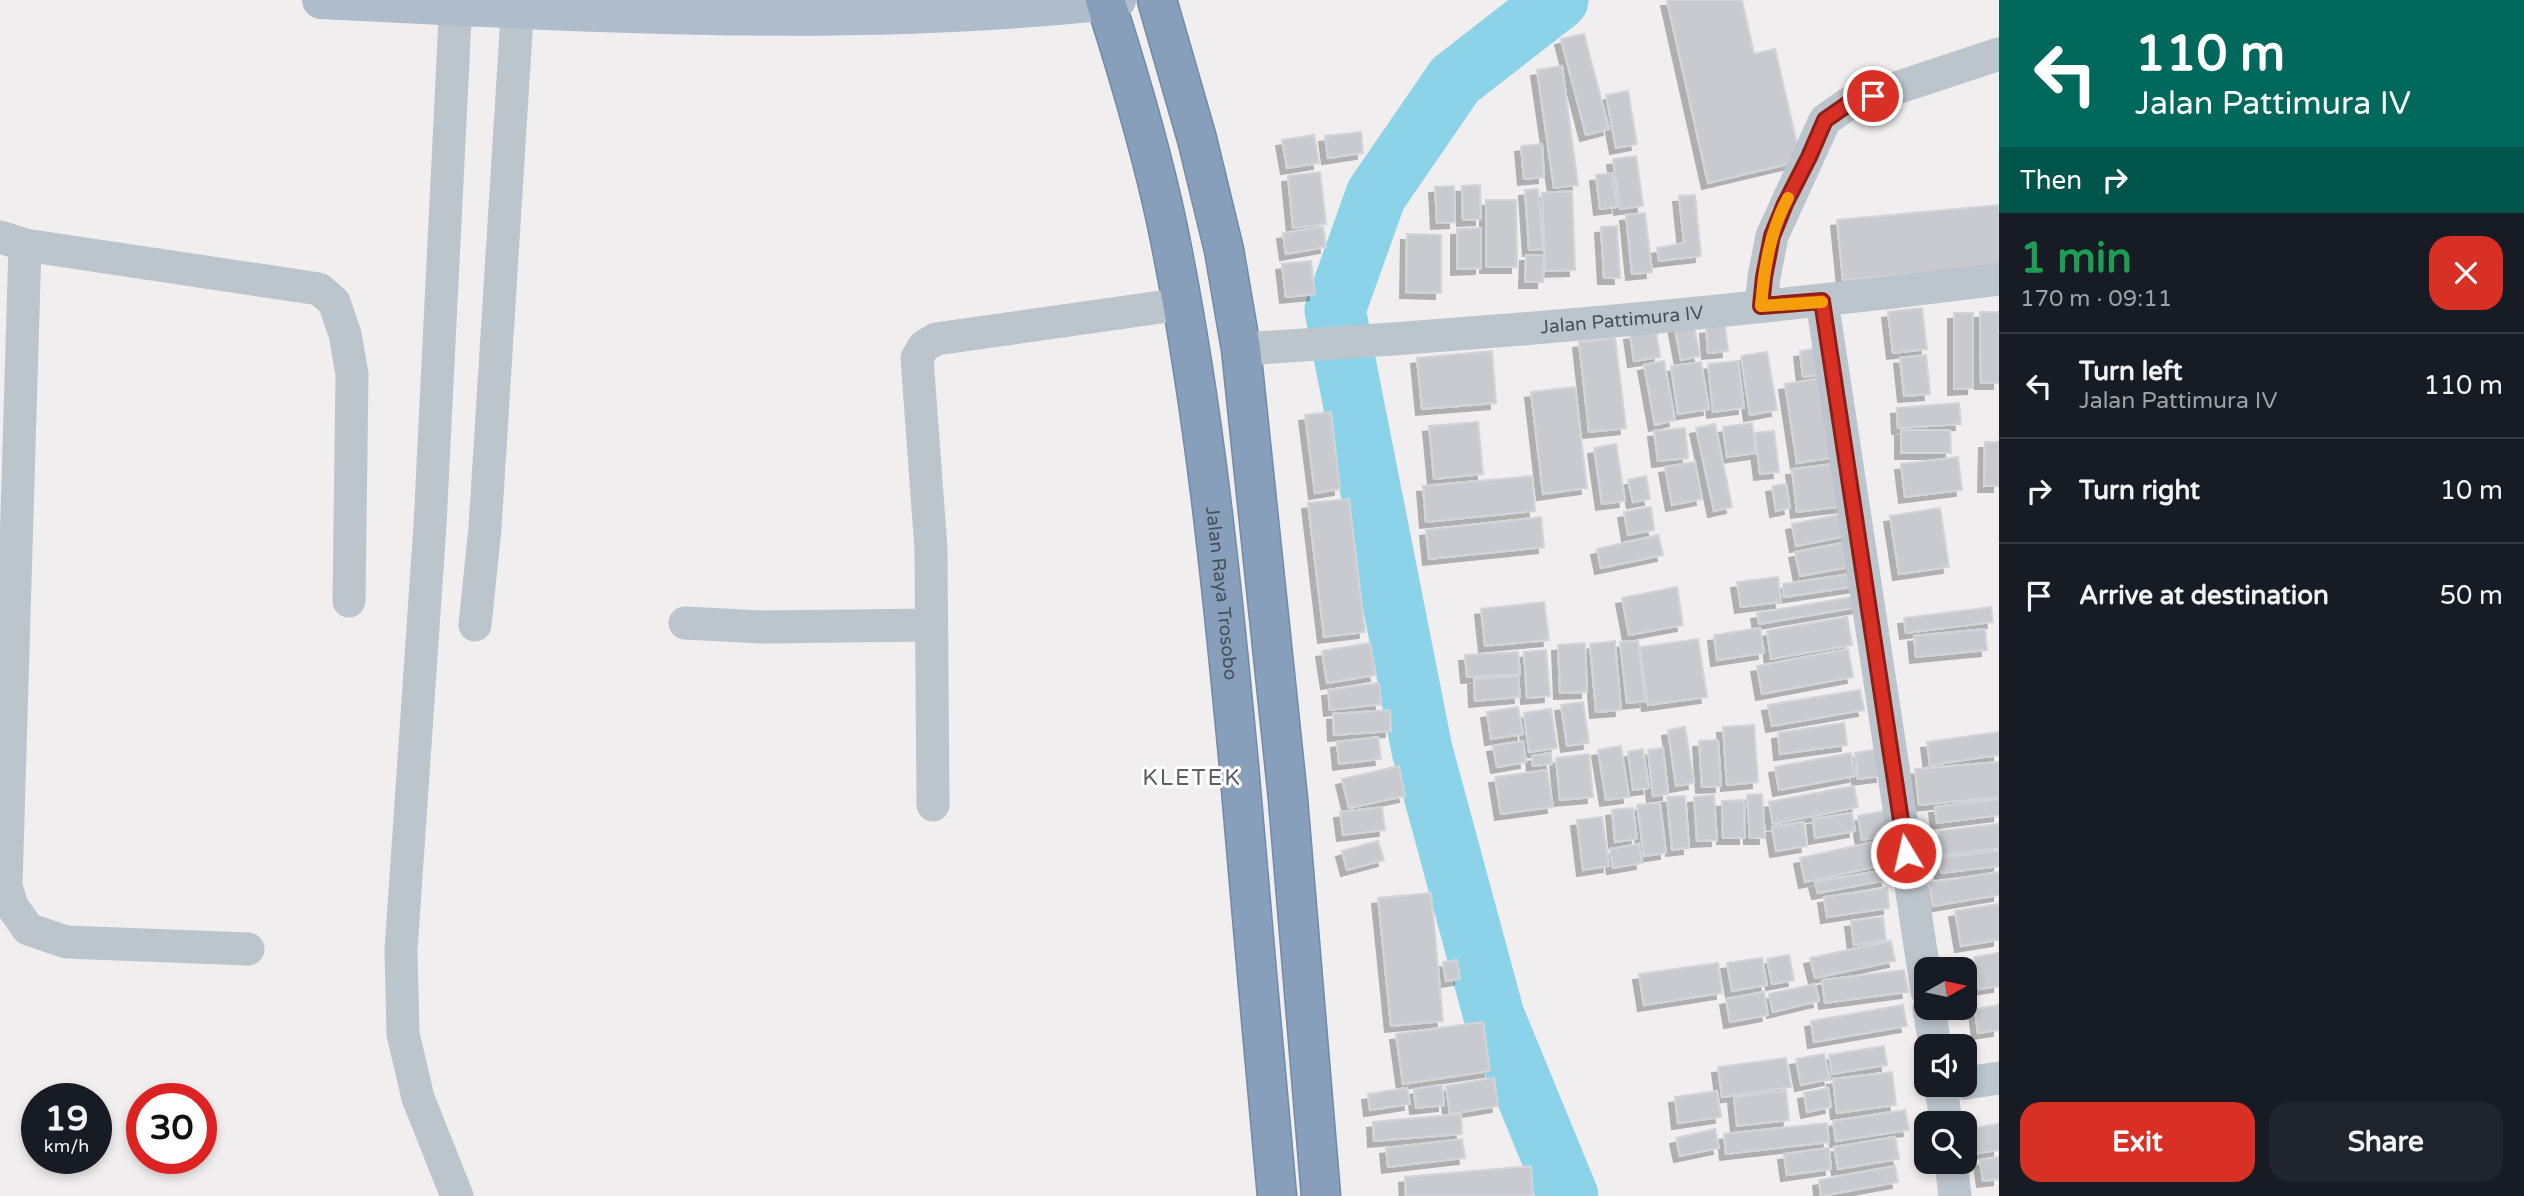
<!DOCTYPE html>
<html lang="en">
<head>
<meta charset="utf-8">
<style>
	body { margin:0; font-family:"Varela Round",sans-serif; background:#20242c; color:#f1f3f6; height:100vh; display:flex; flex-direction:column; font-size:26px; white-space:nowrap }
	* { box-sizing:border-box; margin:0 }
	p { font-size:23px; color:#9ea1a6 }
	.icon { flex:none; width:38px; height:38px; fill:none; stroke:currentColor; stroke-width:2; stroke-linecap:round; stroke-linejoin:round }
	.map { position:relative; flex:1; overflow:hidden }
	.details { display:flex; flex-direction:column; background:#171b24; width:525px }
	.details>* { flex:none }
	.banner { background:#00695c; color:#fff; overflow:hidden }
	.needle { width:46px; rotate:81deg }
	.buttons { position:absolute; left:1914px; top:957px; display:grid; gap:14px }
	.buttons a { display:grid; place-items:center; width:63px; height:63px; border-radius:14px; background:#171b24; box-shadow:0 4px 10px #0003; font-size:35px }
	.speed { position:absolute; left:21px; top:1083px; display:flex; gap:14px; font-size:35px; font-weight:700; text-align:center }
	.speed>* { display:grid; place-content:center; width:91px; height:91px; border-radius:50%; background:#171b24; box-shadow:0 4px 10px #0003; line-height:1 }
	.speed small { font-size:18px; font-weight:400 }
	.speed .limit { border:10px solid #d22; background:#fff; color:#111 }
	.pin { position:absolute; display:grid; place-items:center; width:60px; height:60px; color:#fff; margin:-30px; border:4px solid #fff; border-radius:50%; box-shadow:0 2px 7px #0007 }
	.me { position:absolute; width:77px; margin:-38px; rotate:351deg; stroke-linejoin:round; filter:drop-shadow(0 0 5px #0008) }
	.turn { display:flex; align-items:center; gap:24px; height:147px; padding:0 21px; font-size:32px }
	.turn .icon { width:91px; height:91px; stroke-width:2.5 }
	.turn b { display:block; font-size:49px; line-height:60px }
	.then { display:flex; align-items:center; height:66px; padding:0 21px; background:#0003; gap:14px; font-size:26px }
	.round { display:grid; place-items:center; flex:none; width:74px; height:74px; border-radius:21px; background:#20242c }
	.summary { display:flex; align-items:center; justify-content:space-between; height:119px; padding:0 21px }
	h1 { font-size:42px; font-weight:700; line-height:52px; color:#1e9e55 }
	.primary-button { display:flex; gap:14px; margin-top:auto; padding:14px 21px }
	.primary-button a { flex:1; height:80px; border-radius:21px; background:#d93025; color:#fff; font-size:28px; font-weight:700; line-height:80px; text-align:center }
	.primary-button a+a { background:#20242c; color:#f1f3f6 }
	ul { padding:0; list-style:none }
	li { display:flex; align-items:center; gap:21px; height:105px; padding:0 21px; border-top:2px solid #363941 }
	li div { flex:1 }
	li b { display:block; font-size:26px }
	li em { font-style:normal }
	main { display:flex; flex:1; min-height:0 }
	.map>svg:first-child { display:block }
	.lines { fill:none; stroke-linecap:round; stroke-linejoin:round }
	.river { stroke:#8cd2e8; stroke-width:61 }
	.building { fill:#c8cad0; stroke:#d2d4d9; stroke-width:2; filter:url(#shadow) }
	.highway-casing { stroke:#728aa7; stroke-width:41 }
	.minor { stroke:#bcc5cc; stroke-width:33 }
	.major { stroke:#aebccc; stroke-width:38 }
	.highway { stroke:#879fbb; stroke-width:38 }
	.route-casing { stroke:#8d1f18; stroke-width:18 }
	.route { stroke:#d93025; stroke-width:12 }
	.slow { stroke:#f59e0b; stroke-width:12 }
	.labels { text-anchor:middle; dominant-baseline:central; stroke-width:6; stroke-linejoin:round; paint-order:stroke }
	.street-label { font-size:19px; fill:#47505a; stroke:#fff }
	.quarter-label { font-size:23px; letter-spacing:2px; fill:#5b5e62; stroke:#fff }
</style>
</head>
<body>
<main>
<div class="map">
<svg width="1999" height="1196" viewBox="0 0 1999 1196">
	<defs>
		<filter id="shadow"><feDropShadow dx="-6" dy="6" stdDeviation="0" flood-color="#0004"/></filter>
	</defs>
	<rect width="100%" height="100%" fill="#f0eeee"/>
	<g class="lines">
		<polyline class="river" points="1558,0 1455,80 1376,195 1335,310 1422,750 1494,1016 1568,1196"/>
	</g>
	<g class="building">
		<polygon points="1667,0 1742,0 1754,54 1775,49 1801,161 1708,183"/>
		<polygon points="1584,34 1609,129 1586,135 1561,39"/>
		<polygon points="1562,66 1578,185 1554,188 1537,70"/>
		<polygon points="1628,91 1637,144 1616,148 1606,95"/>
		<polygon points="1361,132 1363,153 1328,158 1325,136"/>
		<polygon points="1314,135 1319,163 1287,168 1282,140"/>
		<polygon points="1542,144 1544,177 1524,179 1521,146"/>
		<polygon points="1636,156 1643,206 1620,209 1613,159"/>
		<polygon points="1320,172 1326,224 1293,228 1288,176"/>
		<polygon points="1612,173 1617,207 1600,209 1596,175"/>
		<polygon points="1480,185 1481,219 1463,220 1462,186"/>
		<polygon points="1454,186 1455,222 1437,223 1435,187"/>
		<polygon points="1538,189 1543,249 1529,250 1525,190"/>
		<polygon points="1572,191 1575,270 1545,271 1542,193"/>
		<polygon points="1695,195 1701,256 1659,261 1657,248 1684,243 1679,196"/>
		<polygon points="1486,200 1516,200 1517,267 1486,267"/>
		<polygon points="1999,205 1999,266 1843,280 1837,220"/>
		<polygon points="1645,213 1652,272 1632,274 1626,215"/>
		<polygon points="1617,226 1620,278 1604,278 1601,227"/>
		<polygon points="1323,227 1326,247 1286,254 1283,233"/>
		<polygon points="1481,228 1481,268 1457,269 1457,229"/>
		<polygon points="1407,234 1441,235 1441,293 1406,292"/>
		<polygon points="1526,255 1544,255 1543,282 1525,282"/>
		<polygon points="1311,261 1315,294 1286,297 1282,264"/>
		<polygon points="1922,308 1927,349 1893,353 1888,312"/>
		<polygon points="1980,312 1999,312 1999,383 1981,383"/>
		<polygon points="1954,313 1973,313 1973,388 1954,389"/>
		<polygon points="1693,321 1700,356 1681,360 1674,324"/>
		<polygon points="1725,326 1728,351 1708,353 1706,328"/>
		<polygon points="1656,330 1660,357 1634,361 1630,334"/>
		<polygon points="1615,338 1626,428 1589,432 1579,342"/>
		<polygon points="1826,347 1829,374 1803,377 1800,351"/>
		<polygon points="1492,351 1496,403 1422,409 1417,358"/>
		<polygon points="1767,352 1777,410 1750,415 1741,356"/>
		<polygon points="1926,355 1930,394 1904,396 1900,358"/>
		<polygon points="1664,361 1675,420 1655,425 1644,365"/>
		<polygon points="1738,361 1744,408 1713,412 1708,364"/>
		<polygon points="1701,362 1709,409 1678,414 1671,366"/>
		<polygon points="1830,377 1843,456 1797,463 1785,384"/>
		<polygon points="1575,387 1587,488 1543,494 1531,392"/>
		<polygon points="1959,403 1961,424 1898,428 1897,408"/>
		<polygon points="1331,412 1340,489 1315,493 1305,415"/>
		<polygon points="1478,422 1483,474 1434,479 1429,426"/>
		<polygon points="1752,423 1756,453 1727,457 1723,427"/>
		<polygon points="1715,424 1732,507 1714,511 1696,428"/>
		<polygon points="1685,428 1688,458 1658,461 1654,431"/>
		<polygon points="1901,430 1950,430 1951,453 1901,453"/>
		<polygon points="1774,431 1779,472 1760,474 1755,433"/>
		<polygon points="1985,442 1999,442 1999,486 1984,486"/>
		<polygon points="1616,444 1625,501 1602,504 1594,448"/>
		<polygon points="1958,457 1962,490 1905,497 1901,464"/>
		<polygon points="1695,462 1702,499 1672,505 1665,467"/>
		<polygon points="1840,463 1846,506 1797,512 1792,469"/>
		<polygon points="1532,476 1535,511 1426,522 1423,486"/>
		<polygon points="1646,476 1650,499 1633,502 1628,480"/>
		<polygon points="1786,484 1790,508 1776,511 1772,486"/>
		<polygon points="1349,499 1365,632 1324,637 1308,503"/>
		<polygon points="1651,507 1654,530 1628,535 1624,512"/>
		<polygon points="1940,508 1949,567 1899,574 1890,516"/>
		<polygon points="1847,513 1852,535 1796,546 1792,524"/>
		<polygon points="1541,517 1544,547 1429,559 1426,530"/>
		<polygon points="1658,535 1663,555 1601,568 1597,549"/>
		<polygon points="1852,541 1856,566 1800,576 1795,552"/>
		<polygon points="1857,573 1859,586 1784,597 1783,584"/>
		<polygon points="1778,577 1781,602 1741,607 1737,582"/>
		<polygon points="1677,587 1683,625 1629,635 1622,598"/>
		<polygon points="1858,596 1860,607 1759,624 1757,613"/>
		<polygon points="1544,602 1549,640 1485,646 1481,609"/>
		<polygon points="1991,607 1993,622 1906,633 1904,618"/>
		<polygon points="1847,617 1852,645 1771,659 1767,631"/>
		<polygon points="1760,628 1764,653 1717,660 1714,635"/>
		<polygon points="1985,629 1987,650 1916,657 1914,636"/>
		<polygon points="1698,639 1707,697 1648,705 1640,647"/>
		<polygon points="1615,641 1621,710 1596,712 1590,644"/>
		<polygon points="1638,641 1645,701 1627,703 1620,642"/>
		<polygon points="1370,643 1376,675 1327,683 1322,651"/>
		<polygon points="1585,643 1587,692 1560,693 1558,645"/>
		<polygon points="1848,649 1853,677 1762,694 1757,666"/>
		<polygon points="1546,650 1550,696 1527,698 1524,652"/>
		<polygon points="1518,652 1520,674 1467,677 1465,655"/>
		<polygon points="1518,676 1520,697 1475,701 1474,679"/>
		<polygon points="1379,683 1381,704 1330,710 1328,690"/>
		<polygon points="1860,690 1864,710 1772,726 1768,705"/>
		<polygon points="1583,702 1589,743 1567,746 1561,705"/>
		<polygon points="1518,707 1523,734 1491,739 1487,712"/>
		<polygon points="1551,709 1557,748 1529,752 1524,713"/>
		<polygon points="1390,710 1391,731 1334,735 1333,714"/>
		<polygon points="1844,723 1847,745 1780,754 1778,733"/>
		<polygon points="1754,725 1758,782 1727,785 1723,727"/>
		<polygon points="1685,727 1694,783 1676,786 1668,730"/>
		<polygon points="1999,732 1999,755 1930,765 1927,742"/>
		<polygon points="1378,737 1381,759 1339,764 1337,742"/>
		<polygon points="1718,740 1721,786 1702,787 1699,741"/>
		<polygon points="1523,741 1526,762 1497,767 1493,746"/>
		<polygon points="1621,746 1629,797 1606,800 1598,750"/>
		<polygon points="1663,748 1668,794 1653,796 1648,750"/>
		<polygon points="1643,749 1649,788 1633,790 1628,752"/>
		<polygon points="1879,749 1882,776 1858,779 1855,753"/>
		<polygon points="1551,753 1552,764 1533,766 1532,756"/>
		<polygon points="1851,753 1855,776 1779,790 1775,767"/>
		<polygon points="1589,754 1593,797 1560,800 1556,758"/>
		<polygon points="1999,762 1999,797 1919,805 1915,769"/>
		<polygon points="1399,766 1405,796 1349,808 1342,779"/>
		<polygon points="1547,770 1553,807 1501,814 1495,777"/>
		<polygon points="1854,786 1858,807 1773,824 1769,802"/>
		<polygon points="1762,794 1765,838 1750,838 1747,795"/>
		<polygon points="1714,795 1717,840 1697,841 1694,797"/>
		<polygon points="1685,796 1689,848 1672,850 1667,797"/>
		<polygon points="1999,799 1999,815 1937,823 1935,807"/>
		<polygon points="1744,800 1745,838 1723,838 1722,801"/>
		<polygon points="1660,803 1666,853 1644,856 1637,805"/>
		<polygon points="1382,807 1385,830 1343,835 1340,812"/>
		<polygon points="1633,808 1637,839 1615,842 1612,810"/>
		<polygon points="1894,809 1898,833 1862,840 1858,816"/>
		<polygon points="1852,813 1855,831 1815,838 1813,819"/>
		<polygon points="1602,817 1609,866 1583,870 1577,820"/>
		<polygon points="1804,822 1807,846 1776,851 1772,827"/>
		<polygon points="1999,824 1999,848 1943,855 1940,831"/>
		<polygon points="1892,838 1898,862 1805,882 1800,858"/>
		<polygon points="1378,841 1384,860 1347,870 1342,851"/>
		<polygon points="1639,844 1642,863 1613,868 1610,849"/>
		<polygon points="1999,851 1999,866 1941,873 1939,858"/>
		<polygon points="1885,870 1887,880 1818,893 1815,882"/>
		<polygon points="1999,872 1999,895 1933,906 1929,883"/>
		<polygon points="1887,888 1889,908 1827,917 1824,897"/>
		<polygon points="1431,893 1443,1021 1391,1026 1378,898"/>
		<polygon points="1999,904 1999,940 1961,946 1955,911"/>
		<polygon points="1883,917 1886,940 1854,945 1851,921"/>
		<polygon points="1891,941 1895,961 1815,978 1810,958"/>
		<polygon points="1999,953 1999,986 1979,989 1974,957"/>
		<polygon points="1789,955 1794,980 1772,984 1767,959"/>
		<polygon points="1762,958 1767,985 1732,991 1727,963"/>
		<polygon points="1457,960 1460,979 1446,981 1443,962"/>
		<polygon points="1718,963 1722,993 1644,1005 1639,974"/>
		<polygon points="1904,970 1908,992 1825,1003 1822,980"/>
		<polygon points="1965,974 1970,974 1972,996 1965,997"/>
		<polygon points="1815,984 1819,1001 1773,1012 1769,994"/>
		<polygon points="1764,992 1768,1015 1730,1022 1726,999"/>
		<polygon points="1903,1005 1907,1026 1814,1042 1811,1021"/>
		<polygon points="1999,1005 1999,1030 1978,1033 1975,1009"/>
		<polygon points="1483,1022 1490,1071 1403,1084 1396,1034"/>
		<polygon points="1884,1046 1887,1065 1832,1074 1829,1055"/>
		<polygon points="1824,1054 1830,1079 1801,1085 1796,1059"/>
		<polygon points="1786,1058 1791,1087 1722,1097 1718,1067"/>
		<polygon points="1892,1072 1896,1105 1837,1113 1833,1079"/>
		<polygon points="1494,1078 1498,1106 1450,1114 1446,1086"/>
		<polygon points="1442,1085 1444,1105 1416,1108 1414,1089"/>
		<polygon points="1407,1088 1410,1104 1370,1110 1368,1094"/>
		<polygon points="1828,1088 1831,1107 1807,1112 1804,1093"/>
		<polygon points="1717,1091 1721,1117 1678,1123 1675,1097"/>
		<polygon points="1786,1091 1789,1120 1737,1126 1734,1097"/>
		<polygon points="1905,1110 1909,1130 1836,1141 1833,1121"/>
		<polygon points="1461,1114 1462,1134 1374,1141 1373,1122"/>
		<polygon points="1827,1123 1829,1142 1726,1154 1724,1134"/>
		<polygon points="1999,1124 1999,1150 1965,1155 1965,1129"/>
		<polygon points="1715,1129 1719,1148 1680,1156 1676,1138"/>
		<polygon points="1895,1137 1899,1159 1838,1169 1834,1147"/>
		<polygon points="1462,1139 1465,1158 1388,1167 1386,1148"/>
		<polygon points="1829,1148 1831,1169 1787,1175 1784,1154"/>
		<polygon points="1999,1157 1999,1179 1983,1181 1980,1160"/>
		<polygon points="1531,1166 1533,1196 1406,1196 1405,1177"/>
		<polygon points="1895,1166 1898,1182 1821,1196 1819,1180"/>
	</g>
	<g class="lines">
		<g class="highway-casing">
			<g id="highway">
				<path id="s2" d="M1105,0C1129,75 1152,152 1168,229C1204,405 1222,586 1239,766C1251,909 1264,1053 1277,1196"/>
				<polyline points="1157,0 1197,139 1224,250 1241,349 1288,799 1321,1196"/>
			</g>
		</g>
		<g class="minor">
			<polyline points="456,0 430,525 401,950 403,1034 418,1098 457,1196"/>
			<polyline points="0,237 25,245 319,289 334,302 345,334 352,374 349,601"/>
			<polyline points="25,245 6,886 12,906 28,929 66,942 248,949"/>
			<polyline points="1822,301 1927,991"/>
			<polyline points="1761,306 1764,277 1772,236 1825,120 1848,104 1999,54"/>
			<path id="s1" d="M1241,349C1494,334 1747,311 1999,279"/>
			<polyline points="685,623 762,627 931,625"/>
			<polyline points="475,625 485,528 518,0"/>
			<polyline points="933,805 931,549 917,358 924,346 936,339 1182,304"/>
			<polyline points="1929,1008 1935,1046"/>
			<polyline points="1965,1083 1999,1078"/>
			<polyline points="1941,1085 1946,1124"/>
			<polyline points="1951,1162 1955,1196"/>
		</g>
		<path class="major" d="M321,0C586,13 853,30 1117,0"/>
		<use href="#highway" class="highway"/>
	</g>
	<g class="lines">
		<g class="route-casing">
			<polyline id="route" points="1873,96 1848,104 1825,120 1809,157 1785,204 1772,236 1764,277 1761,306 1822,301 1906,853"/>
		</g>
		<use href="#route" class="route"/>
		<path class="slow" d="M1788,198C1770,231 1764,269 1761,306L1822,302"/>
	</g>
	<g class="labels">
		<g class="street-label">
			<text stroke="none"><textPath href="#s1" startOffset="382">Jalan Pattimura IV</textPath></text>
			<text stroke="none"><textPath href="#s2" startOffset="606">Jalan Raya Trosobo</textPath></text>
		</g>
		<g class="quarter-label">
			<text x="1192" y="778">KLETEK</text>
		</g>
	</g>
</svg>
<div class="buttons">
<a><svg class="needle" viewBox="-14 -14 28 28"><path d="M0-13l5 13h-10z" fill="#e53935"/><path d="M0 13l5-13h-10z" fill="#9ea1a6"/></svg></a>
<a><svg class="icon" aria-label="sound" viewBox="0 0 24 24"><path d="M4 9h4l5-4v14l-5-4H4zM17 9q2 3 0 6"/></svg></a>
<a><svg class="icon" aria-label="search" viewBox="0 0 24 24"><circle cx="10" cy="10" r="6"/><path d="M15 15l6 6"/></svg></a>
</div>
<div class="speed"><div>19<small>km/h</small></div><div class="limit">30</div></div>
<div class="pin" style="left:1873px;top:96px;background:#d93025"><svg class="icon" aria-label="arrive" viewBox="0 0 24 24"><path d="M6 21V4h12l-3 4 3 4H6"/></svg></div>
<svg class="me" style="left:1906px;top:853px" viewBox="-20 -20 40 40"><circle r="17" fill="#d93025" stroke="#fff" stroke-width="3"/><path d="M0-11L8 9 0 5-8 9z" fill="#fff"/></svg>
</div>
<section class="details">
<div class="banner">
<div class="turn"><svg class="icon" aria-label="left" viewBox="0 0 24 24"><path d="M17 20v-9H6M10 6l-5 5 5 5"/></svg><div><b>110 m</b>Jalan Pattimura IV</div></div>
<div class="then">Then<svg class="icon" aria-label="right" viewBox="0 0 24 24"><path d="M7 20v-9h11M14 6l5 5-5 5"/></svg></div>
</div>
<div class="summary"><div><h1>1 min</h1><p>170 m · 09:11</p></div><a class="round" style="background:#d93025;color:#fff"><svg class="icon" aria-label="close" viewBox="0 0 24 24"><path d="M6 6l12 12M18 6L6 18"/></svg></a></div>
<ul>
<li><svg class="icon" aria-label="left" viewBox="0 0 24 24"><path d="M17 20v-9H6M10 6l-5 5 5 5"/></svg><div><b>Turn left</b><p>Jalan Pattimura IV</p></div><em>110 m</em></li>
<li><svg class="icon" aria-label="right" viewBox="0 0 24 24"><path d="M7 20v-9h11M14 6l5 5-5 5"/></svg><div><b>Turn right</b></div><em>10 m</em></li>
<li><svg class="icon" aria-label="arrive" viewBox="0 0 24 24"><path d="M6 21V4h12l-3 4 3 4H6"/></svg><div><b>Arrive at destination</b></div><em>50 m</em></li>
</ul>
<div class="primary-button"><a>Exit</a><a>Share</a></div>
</section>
</main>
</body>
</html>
